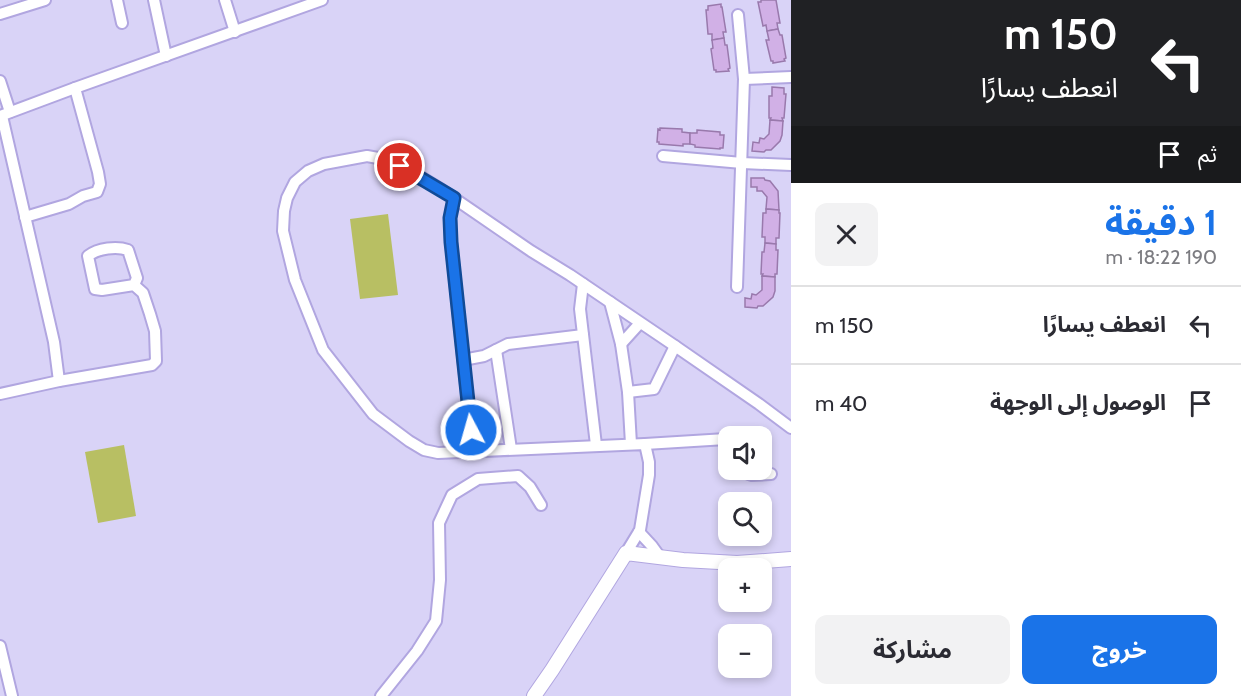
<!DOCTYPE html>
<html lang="ar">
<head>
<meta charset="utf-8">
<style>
	body { margin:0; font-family:Cabin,"Noto Sans Arabic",sans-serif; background:#f2f2f3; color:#2b2b33; direction:rtl; height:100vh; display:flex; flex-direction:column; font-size:22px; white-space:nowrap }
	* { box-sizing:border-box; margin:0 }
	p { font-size:20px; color:#7c7c81 }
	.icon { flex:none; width:33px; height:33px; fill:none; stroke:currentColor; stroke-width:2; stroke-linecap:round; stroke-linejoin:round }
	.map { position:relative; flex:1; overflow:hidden; direction:ltr }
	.panel { display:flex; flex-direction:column; background:#fff; width:450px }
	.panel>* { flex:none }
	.banner { background:#202124; color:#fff; overflow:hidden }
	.tools { position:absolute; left:718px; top:426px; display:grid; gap:12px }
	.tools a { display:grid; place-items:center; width:54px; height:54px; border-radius:12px; background:#fff; box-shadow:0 3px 9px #0003; font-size:30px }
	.pin { position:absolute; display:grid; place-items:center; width:51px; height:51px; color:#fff; margin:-26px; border:3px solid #fff; border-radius:50%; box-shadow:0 2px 6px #0007 }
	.me { position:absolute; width:66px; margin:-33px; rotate:354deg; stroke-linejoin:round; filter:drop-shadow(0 0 4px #0008) }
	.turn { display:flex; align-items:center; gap:21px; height:126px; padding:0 24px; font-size:27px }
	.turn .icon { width:78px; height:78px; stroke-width:2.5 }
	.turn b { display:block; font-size:42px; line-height:51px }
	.then { display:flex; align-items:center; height:57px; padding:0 24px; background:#0003; gap:12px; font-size:22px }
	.round { display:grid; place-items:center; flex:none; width:63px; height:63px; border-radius:12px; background:#f2f2f3 }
	.headline { display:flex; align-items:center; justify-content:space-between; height:102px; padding:0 24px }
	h1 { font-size:36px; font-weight:700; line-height:45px; color:#1a73e8 }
	.cta { display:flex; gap:12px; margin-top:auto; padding:12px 24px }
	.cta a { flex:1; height:69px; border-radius:12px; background:#1a73e8; color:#fff; font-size:24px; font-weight:700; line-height:69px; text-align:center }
	.cta a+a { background:#f2f2f3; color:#2b2b33 }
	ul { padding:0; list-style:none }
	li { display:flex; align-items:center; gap:18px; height:78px; padding:0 24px; border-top:2px solid #e1e1e2 }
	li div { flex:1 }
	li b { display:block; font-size:22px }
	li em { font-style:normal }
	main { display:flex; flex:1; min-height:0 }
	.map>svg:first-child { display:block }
	.green { fill:#b8bf63 }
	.building { fill:#d1b0e6; stroke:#9979ac; stroke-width:1.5 }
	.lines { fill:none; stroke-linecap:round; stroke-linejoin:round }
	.minor-casing { stroke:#b1a6e0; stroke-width:14 }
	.tertiary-casing { stroke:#b1a6e0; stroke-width:16 }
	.minor { stroke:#fff; stroke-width:10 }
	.tertiary { stroke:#fff; stroke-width:14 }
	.route-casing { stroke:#114b97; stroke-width:15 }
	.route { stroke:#1a73e8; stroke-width:10 }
</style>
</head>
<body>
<main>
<section class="panel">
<div class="banner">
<div class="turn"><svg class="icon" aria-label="left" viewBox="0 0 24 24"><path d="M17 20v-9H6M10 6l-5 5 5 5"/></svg><div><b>150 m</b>انعطف يسارًا</div></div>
<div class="then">ثم<svg class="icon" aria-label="arrive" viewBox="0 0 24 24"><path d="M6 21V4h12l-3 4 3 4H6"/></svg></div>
</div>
<div class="headline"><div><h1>1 دقيقة</h1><p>190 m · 18:22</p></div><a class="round"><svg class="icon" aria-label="close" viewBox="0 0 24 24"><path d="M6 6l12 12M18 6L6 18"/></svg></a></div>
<ul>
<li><svg class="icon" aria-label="left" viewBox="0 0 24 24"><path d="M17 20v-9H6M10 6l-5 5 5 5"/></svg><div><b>انعطف يسارًا</b></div><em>150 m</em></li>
<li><svg class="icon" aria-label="arrive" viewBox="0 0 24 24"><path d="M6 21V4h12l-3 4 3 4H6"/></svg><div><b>الوصول إلى الوجهة</b></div><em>40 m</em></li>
</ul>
<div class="cta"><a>خروج</a><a>مشاركة</a></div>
</section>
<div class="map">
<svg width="791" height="696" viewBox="0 0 791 696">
	<rect width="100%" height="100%" fill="#d9d3f7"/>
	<g class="green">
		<polygon points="388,214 398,295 360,299 350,219"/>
		<polygon points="124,445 136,516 98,523 85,452"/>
	</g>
	<g class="building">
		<polygon points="761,0 776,0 780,23 777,23 778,29 767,31 766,25 763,26 758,2 761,2"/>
		<polygon points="721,4 721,7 722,7 726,32 723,32 724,38 712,40 712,34 708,34 706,10 708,10 708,6"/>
		<polygon points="778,29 780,35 782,35 786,58 784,59 785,61 773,63 773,61 771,61 766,40 769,40 767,31"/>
		<polygon points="724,38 725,45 727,45 730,68 728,69 729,71 716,72 716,70 714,70 711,49 713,48 712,40"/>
		<polygon points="772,87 784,88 784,94 786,94 784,118 782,118 783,121 770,120 771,118 769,118 769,96 772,96"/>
		<polygon points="770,120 783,121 782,135 780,141 771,150 766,150 764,152 752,151 753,142 759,143 760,138 764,139 769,134"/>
		<polygon points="660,128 682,129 682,132 690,133 690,144 683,144 683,146 659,144 659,142 657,142 658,129 660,130"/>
		<polygon points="697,130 720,132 720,135 724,135 723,148 720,148 720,149 695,147 695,145 690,144 690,133 697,133"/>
		<polygon points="751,178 764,178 765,180 770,181 778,191 779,210 766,209 767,197 762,191 757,191 757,187 751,187"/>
		<polygon points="766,209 779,210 779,213 780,213 779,238 776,238 776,244 765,243 765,237 762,237 763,213 766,213"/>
		<polygon points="765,243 776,244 776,250 778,250 777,274 775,274 775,277 762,276 763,274 761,274 762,252 764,252"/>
		<polygon points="762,276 775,277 775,291 773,297 763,306 758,306 757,308 745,307 745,298 751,299 752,294 756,295 762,290"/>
	</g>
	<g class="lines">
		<g class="minor-casing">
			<g id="minor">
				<polyline points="117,0 122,23"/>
				<polyline points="154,0 166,56"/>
				<polyline points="225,0 235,32"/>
				<polyline points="0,14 45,0"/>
				<polyline points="744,79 791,77"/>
				<polyline points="0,81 10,112"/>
				<polyline points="0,116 75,88 322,0"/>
				<polyline points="2,116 54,342 59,381"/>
				<polyline points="663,156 742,163 791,165"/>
				<polyline points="454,198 450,218 451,242 473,452"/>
				<polyline points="25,217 69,204 83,196 97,192 100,184 98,172 75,88"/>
				<polyline points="583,284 580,309 596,445"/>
				<polyline points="737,287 744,79 738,15"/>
				<polyline points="610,302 621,344 640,323"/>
				<polyline points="621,344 628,392 631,444"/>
				<polyline points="496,350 511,449"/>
				<polyline points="463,360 484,356 508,344 583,335"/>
				<polyline points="628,392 654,389 675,346"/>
				<path d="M0,394L59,381L152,365L156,361L155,331L150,314L143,293L134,285L102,290L95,289L88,256C98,248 117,246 128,250L137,278L134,285"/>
				<polyline points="645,444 726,439 729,440"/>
				<polyline points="748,470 749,474 752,475 771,474"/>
				<polyline points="639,532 652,546 660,557"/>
				<polyline points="626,553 640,530 649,475 649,462 645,444 438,453 424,450 409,441 373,414 323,350 295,280 283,231 284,211 287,198 295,182 308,171 324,164 367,156 389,160 411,171 442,190 531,251 570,275 675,346 759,404 791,428"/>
				<polyline points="0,646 12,696"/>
				<polyline points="381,696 417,651 436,621 440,580 439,523 452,495 478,479 518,476 530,487 541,505"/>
			</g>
		</g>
		<g class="tertiary-casing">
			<polyline id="tertiary" points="534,696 552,670 626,553 683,560 737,563 791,559"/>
		</g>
		<use href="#minor" class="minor"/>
		<use href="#tertiary" class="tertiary"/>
	</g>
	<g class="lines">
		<g class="route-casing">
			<polyline id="route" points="400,166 454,198 450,218 451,242 471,430"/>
		</g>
		<use href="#route" class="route"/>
	</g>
</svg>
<div class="tools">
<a><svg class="icon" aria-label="sound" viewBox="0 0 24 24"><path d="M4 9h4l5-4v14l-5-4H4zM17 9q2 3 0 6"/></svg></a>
<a><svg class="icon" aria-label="search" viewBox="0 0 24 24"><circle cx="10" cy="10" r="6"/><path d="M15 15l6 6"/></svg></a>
<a>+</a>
<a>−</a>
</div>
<div class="pin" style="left:400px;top:166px;background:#d93025"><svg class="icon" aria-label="arrive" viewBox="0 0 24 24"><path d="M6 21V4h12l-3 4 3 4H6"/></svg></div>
<svg class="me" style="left:471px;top:430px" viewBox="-20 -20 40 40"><circle r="17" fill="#1a73e8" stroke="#fff" stroke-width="3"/><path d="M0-11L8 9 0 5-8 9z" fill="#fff"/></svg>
</div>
</main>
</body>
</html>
